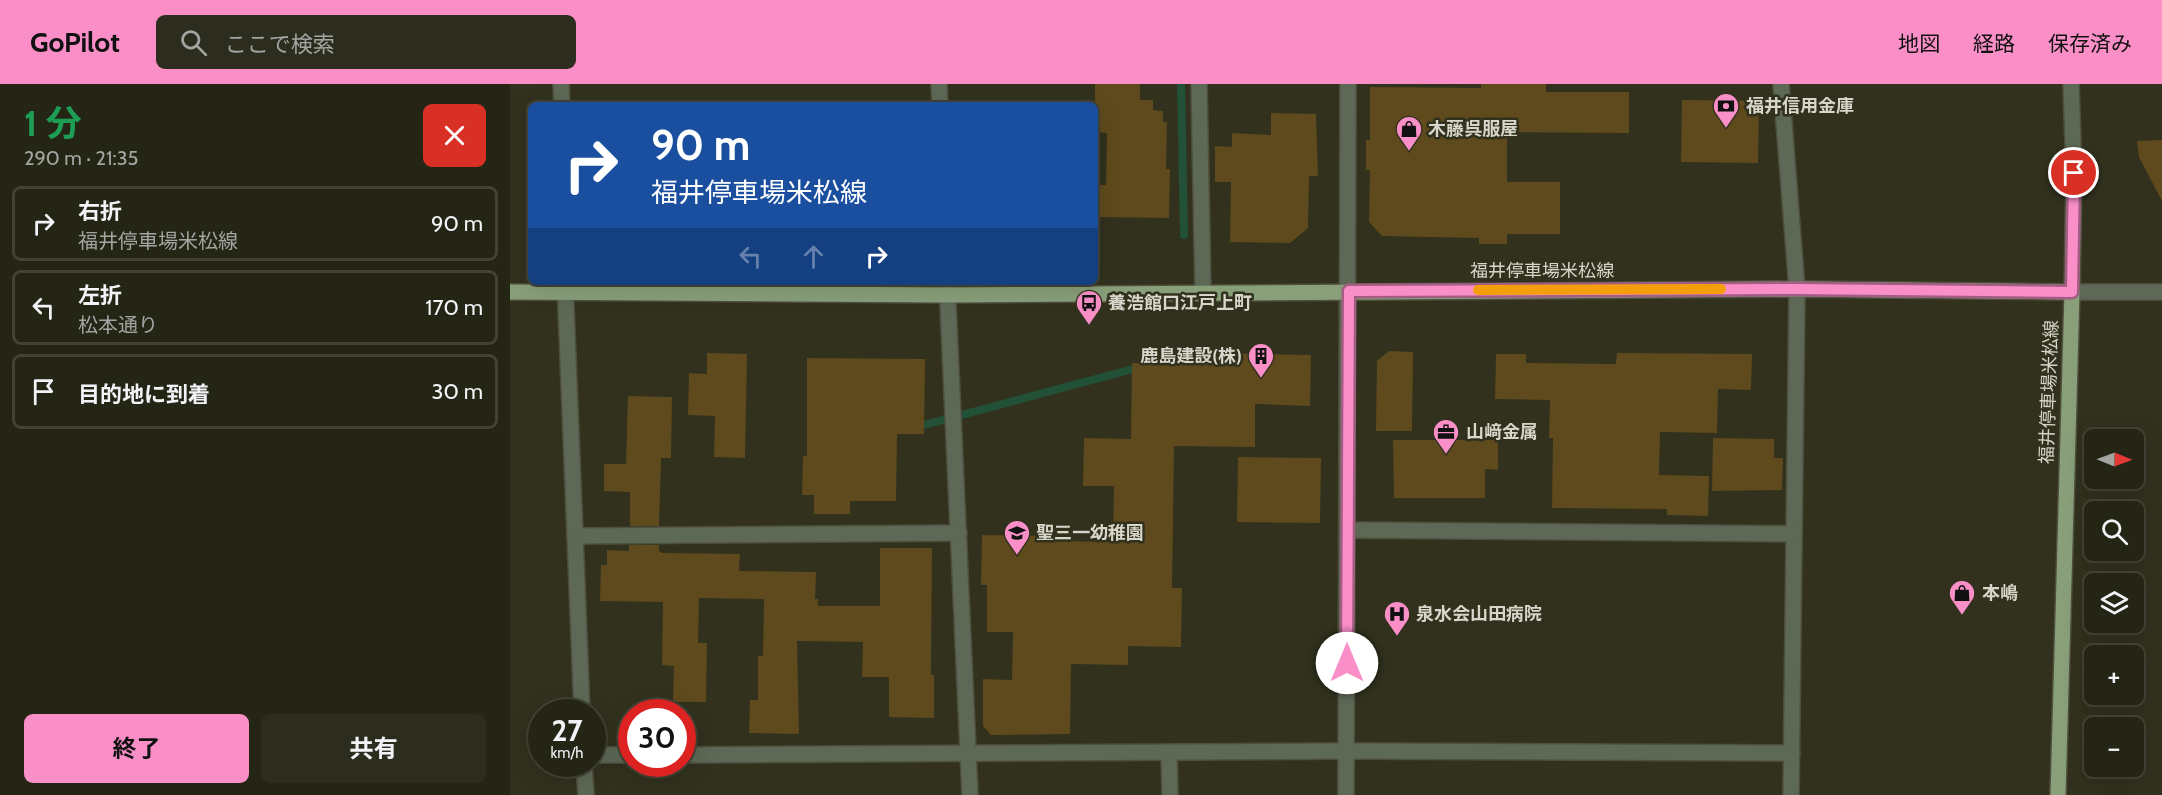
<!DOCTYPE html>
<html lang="ja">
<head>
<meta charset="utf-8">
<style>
	body { margin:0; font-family:Cabin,"Noto Sans JP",sans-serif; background:#2d2d1f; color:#f1f3f6; height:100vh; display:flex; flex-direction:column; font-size:22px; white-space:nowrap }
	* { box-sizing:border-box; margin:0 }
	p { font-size:20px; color:#a3a5a1 }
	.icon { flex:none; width:33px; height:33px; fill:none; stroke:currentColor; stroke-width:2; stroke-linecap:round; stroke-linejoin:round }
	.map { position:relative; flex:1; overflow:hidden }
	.side { display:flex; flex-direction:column; background:#252516; width:510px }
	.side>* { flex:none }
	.banner { position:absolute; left:18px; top:18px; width:570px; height:183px; border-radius:9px; box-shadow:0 6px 24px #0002,0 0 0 2px #424235; background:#1a4fa0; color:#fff; overflow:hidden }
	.needle { width:39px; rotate:91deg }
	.fabs { position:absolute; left:1574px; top:345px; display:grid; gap:12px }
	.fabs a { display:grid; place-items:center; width:60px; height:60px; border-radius:9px; background:#252516; box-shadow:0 6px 24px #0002,0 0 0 2px #424235; font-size:30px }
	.speed { position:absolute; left:18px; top:615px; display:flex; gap:12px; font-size:30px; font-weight:700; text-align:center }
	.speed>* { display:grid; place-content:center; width:78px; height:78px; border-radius:50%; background:#252516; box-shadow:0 6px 24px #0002,0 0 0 2px #424235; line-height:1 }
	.speed small { font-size:15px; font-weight:400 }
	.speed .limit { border:9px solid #d22; background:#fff; color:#111 }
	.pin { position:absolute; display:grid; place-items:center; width:51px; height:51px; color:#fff; margin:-26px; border:3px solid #fff; border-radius:50%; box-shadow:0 2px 6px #0007 }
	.me { position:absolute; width:66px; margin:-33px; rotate:0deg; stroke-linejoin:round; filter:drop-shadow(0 0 4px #0008) }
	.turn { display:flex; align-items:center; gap:21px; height:126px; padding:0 24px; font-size:27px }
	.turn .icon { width:78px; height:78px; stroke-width:2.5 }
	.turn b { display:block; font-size:42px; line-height:51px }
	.lanes { display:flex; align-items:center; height:57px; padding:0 24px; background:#0003; justify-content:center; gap:30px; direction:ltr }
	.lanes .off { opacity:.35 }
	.round { display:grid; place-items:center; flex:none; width:63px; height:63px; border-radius:9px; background:#2d2d1f }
	.summary { display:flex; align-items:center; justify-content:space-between; height:102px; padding:0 24px }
	h1 { font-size:36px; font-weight:700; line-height:45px; color:#1e9e55 }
	.cta { display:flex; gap:12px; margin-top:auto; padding:12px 24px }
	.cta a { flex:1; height:69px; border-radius:9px; background:#fa8fc8; color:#111; font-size:24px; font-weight:700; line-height:69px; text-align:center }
	.cta a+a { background:#2d2d1f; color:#f1f3f6 }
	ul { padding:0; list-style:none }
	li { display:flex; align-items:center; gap:18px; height:75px; margin:0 12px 9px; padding:0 12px; border:3px solid #424235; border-radius:9px }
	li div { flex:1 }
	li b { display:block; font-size:22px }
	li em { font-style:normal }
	header { display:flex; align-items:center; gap:36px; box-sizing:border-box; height:84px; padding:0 30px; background:#fa8fc8; color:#111 }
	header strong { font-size:28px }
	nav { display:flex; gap:33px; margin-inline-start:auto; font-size:21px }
	.search { width:420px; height:54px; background:#2d2d1f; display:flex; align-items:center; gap:15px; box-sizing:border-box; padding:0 21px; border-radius:9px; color:#a3a5a1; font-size:22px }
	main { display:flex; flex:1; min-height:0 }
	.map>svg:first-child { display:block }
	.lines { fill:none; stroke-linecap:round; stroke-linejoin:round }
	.stream { stroke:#225137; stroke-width:8 }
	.building { fill:#5e4a1c }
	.minor-casing { stroke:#4f4f3d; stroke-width:18 }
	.major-casing { stroke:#4f4f3d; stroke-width:18 }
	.minor { stroke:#5d6856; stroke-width:15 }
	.major { stroke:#899f7a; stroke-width:15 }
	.route-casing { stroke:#a25d82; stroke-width:15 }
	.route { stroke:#fa8fc8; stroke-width:10 }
	.slow { stroke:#f59e0b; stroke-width:10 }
	.labels { text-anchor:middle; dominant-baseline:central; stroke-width:5; stroke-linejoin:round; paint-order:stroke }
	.poi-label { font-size:18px; font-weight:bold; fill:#d6d6ca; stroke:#31311e; text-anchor:start }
	.street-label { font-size:18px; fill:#d6d6ca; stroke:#31311e }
</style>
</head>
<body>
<header>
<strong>GoPilot</strong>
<div class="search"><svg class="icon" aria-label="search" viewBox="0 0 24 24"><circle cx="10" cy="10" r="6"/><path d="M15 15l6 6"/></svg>ここで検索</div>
<nav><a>地図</a><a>経路</a><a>保存済み</a></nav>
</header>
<main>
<section class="side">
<div class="summary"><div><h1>1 分</h1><p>290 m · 21:35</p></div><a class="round" style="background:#d93025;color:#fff"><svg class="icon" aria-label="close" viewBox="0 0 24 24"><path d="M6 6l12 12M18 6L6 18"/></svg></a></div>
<ul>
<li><svg class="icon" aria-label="right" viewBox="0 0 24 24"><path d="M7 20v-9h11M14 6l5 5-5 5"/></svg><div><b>右折</b><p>福井停車場米松線</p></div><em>90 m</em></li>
<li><svg class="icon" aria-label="left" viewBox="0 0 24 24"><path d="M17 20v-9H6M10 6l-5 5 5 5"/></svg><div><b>左折</b><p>松本通り</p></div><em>170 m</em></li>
<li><svg class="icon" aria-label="arrive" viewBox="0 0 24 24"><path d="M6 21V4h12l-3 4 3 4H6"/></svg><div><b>目的地に到着</b></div><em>30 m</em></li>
</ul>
<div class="cta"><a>終了</a><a>共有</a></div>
</section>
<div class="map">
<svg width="1652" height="711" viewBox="0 0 1652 711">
	<rect width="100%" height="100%" fill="#31311e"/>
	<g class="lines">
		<g class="stream">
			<polyline points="671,0 674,151"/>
			<polyline points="403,344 675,271"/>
		</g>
	</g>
	<g class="building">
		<polygon points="585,0 630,0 630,16 643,16 643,26 653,27 653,38 657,38 656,85 660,85 659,134 587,133 588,101 596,101 597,49 585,48"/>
		<polygon points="971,0 1036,0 1036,8 1119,8 1119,49 997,48 997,98 1050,98 1050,150 997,150 997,160 969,160 969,154 872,152 859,138 860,86 856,86 856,56 860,56 860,3 971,4"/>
		<polygon points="1172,16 1249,17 1248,79 1171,78"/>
		<polygon points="761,29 806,30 808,92 799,92 798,144 780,159 720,158 721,98 705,98 705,62 722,63 722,49 761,51"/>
		<polygon points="1652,56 1652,117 1629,73 1627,57"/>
		<polygon points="879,267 903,268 902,347 866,347 867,277"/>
		<polygon points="197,269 237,270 235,374 204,373 205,332 178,331 179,289 197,290"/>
		<polygon points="703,269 801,271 800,322 745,320 745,363 664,362 662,504 672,504 671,563 618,562 618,581 561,580 560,650 481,651 473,642 473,595 502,596 503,548 477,548 477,501 471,501 472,451 541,452 541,457 603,458 604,402 573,402 574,354 621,355 622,279 657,280 657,271 703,272"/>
		<polygon points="1107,269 1242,270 1241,306 1208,305 1207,349 1150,348 1149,391 1199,392 1198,432 1157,431 1157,425 1042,424 1043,354 1039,354 1040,316 985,315 986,270 1016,270 1016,279 1106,280"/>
		<polygon points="297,274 415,275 414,350 387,350 386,417 340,417 340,430 304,430 304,411 292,411 293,372 297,372"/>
		<polygon points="118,312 162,313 161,374 151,374 149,442 120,442 120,408 94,407 94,380 116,380"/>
		<polygon points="1203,354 1264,355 1264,374 1273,374 1272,406 1202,407"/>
		<polygon points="883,356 988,356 988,386 975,385 975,414 884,414"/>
		<polygon points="728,373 811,374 810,439 727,438"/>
		<polygon points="119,461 149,461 149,467 152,469 230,470 229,487 306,488 305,515 308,515 308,522 370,522 370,464 422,464 421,591 424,591 424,634 379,633 379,593 352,593 353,558 287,557 289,650 239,649 240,616 248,616 248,572 253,572 254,515 189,514 188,559 197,559 196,618 163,618 164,582 152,581 153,518 90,517 91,481 97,481 97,466 119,467"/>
	</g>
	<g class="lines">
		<g class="minor-casing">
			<g id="minor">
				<polyline points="51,0 52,21"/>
				<polyline points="429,0 430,21"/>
				<polyline points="689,0 693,208"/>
				<polyline points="1271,0 1287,205 1281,711"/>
				<polyline points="1561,0 1564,89 1562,208 1652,208"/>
				<polyline points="55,198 72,628"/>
				<polyline points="437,198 460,711"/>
				<polyline points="838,446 1284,450"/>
				<polyline points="65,452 449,449"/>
				<polyline points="659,669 660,711"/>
				<polyline points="82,671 122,671"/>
				<polyline points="172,671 836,667 1282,669"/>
				<polyline points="74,680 76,711"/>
				<polyline points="836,711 838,0"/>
			</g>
		</g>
		<g class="major-casing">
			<polyline id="major" points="0,208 438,211 1287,205 1562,208 1548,711"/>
		</g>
		<use href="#minor" class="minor"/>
		<use href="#major" class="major"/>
	</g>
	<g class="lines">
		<g class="route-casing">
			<polyline id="route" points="837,579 839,207 1287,205 1562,208 1564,89"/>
		</g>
		<use href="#route" class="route"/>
		<polyline class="slow" points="968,206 1211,205"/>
	</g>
	<defs>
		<g id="bank-pin" transform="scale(1.35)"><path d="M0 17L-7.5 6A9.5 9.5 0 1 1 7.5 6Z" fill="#fa8fc8" stroke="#31311e"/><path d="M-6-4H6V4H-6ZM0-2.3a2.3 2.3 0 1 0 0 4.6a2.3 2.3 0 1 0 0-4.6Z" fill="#111"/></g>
		<g id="shop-pin" transform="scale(1.35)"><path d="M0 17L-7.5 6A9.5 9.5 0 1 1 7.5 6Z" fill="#fa8fc8" stroke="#31311e"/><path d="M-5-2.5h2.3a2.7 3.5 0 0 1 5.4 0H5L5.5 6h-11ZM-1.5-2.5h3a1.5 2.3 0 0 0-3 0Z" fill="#111"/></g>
		<g id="bus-pin" transform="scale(1.35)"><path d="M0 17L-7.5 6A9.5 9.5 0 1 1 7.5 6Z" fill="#fa8fc8" stroke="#31311e"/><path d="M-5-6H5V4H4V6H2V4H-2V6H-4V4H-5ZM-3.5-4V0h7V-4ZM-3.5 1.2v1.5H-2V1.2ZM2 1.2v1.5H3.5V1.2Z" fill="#111"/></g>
		<g id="building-pin" transform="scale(1.35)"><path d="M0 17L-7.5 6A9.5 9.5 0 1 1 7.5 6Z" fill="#fa8fc8" stroke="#31311e"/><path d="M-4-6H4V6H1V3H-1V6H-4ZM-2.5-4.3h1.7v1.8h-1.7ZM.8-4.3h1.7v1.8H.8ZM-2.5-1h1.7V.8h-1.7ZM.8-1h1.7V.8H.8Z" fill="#111"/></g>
		<g id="office-pin" transform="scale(1.35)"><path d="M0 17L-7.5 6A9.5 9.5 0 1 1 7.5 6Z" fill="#fa8fc8" stroke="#31311e"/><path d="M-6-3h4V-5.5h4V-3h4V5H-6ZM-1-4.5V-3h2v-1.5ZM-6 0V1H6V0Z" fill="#111"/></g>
		<g id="school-pin" transform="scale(1.35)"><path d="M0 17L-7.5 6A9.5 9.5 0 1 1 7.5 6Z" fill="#fa8fc8" stroke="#31311e"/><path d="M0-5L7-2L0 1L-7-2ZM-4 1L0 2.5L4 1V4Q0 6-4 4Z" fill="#111"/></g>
		<g id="hospital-pin" transform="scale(1.35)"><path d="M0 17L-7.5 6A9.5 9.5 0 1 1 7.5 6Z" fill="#fa8fc8" stroke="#31311e"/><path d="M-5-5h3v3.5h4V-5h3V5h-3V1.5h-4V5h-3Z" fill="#111"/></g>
	</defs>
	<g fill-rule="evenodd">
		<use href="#bank-pin" x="1216" y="22"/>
		<use href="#shop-pin" x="899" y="45"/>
		<use href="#bus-pin" x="579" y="219"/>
		<use href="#building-pin" x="751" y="272"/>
		<use href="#office-pin" x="936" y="348"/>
		<use href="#school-pin" x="507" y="449"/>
		<use href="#shop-pin" x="1452" y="509"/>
		<use href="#hospital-pin" x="887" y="530"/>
	</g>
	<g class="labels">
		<g class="poi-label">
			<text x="1236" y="22">福井信用金庫</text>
			<text x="918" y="45">木藤呉服屋</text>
			<text x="598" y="219">養浩館口江戸上町</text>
			<text x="732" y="272" text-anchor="end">鹿島建設(株)</text>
			<text x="956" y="348">山﨑金属</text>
			<text x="526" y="449">聖三一幼稚園</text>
			<text x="1472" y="509">本嶋</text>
			<text x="906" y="530">泉水会山田病院</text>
		</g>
		<g class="street-label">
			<text x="1032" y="187">福井停車場米松線</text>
			<text transform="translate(1539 308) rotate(-88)">福井停車場米松線</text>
		</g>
	</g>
</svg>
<div class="fabs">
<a><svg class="needle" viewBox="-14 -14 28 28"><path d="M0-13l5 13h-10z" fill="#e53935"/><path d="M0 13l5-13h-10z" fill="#a3a5a1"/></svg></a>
<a><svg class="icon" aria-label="search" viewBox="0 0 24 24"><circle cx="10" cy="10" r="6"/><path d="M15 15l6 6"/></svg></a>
<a><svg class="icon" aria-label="layers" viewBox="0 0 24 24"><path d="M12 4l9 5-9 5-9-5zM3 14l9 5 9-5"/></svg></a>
<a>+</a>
<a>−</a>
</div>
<div class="speed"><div>27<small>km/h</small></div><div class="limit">30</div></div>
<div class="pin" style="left:1564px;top:89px;background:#d93025"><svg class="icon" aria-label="arrive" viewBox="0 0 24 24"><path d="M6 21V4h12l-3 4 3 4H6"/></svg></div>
<svg class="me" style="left:837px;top:579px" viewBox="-20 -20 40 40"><circle r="19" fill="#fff"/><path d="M0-13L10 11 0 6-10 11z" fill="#fa8fc8"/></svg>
<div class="banner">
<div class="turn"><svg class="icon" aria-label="right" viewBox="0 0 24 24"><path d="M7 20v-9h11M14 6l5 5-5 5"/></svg><div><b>90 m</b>福井停車場米松線</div></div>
<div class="lanes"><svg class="icon off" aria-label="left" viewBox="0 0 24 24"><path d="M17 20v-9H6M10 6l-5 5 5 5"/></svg><svg class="icon off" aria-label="ahead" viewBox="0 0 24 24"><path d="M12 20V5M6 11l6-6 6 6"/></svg><svg class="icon" aria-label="right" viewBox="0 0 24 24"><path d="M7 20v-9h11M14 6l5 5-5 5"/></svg></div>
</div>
</div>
</main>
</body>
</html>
